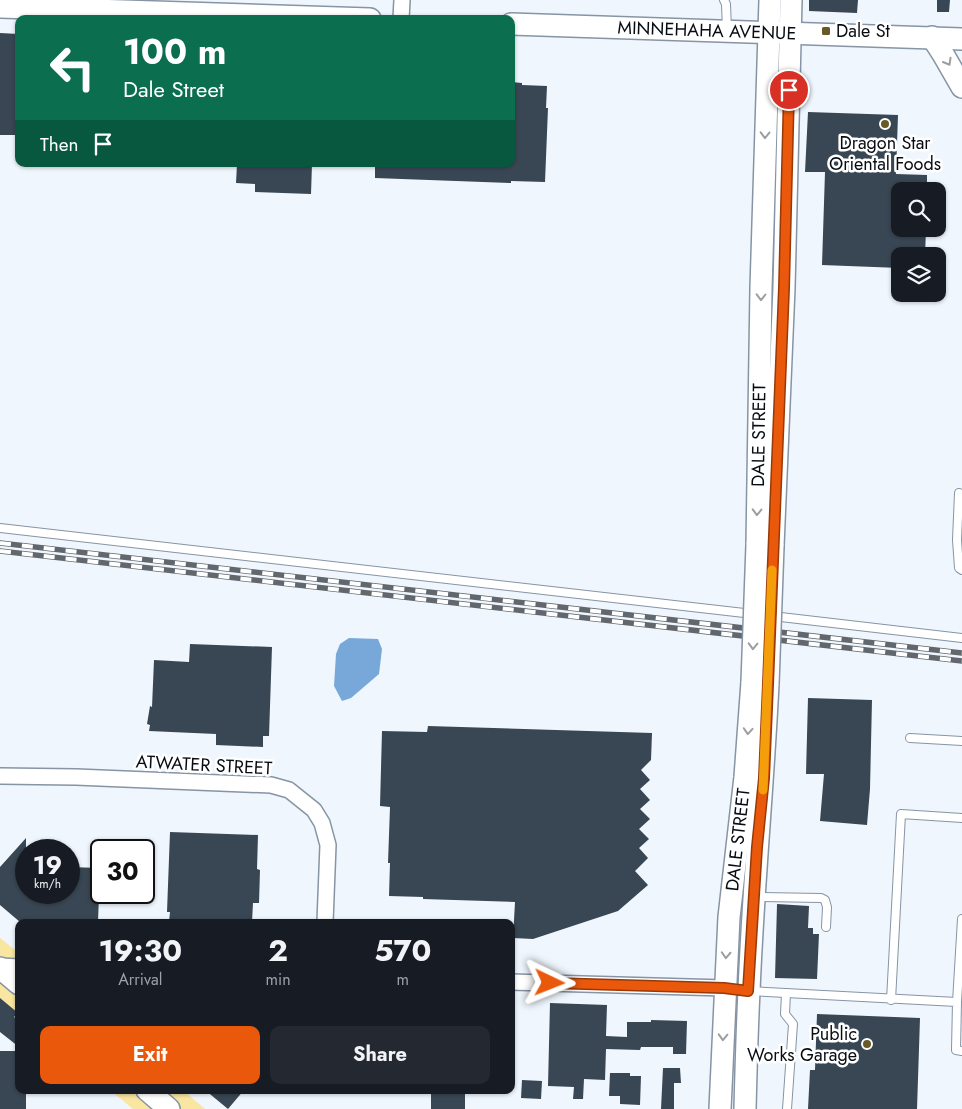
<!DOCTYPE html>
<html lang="en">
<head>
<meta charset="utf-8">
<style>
	body { margin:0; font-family:Jost,sans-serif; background:#242831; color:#f1f3f6; height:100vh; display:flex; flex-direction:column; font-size:19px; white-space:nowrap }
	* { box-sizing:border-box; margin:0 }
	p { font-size:16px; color:#9ea1a6 }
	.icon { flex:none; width:28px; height:28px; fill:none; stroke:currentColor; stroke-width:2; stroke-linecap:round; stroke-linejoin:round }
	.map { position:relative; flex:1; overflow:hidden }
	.panel { position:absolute; left:15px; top:919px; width:500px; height:175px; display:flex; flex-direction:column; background:#171b24; border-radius:10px; box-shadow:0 1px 4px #0004 }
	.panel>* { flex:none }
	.banner { position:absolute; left:15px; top:15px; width:500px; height:152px; border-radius:10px; box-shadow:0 1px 4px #0004; background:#0b6e4f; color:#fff; overflow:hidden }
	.tools { position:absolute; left:891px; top:182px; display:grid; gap:10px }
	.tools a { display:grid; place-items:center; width:55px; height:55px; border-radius:10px; background:#171b24; box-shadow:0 1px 4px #0004; font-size:25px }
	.speed { position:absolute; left:15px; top:839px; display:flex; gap:10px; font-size:25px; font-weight:700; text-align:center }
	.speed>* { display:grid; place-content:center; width:65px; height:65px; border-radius:50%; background:#171b24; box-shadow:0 1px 4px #0004; line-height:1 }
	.speed small { font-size:12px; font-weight:400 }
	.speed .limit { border:2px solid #111; border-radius:8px; background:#fff; color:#111 }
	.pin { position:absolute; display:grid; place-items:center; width:42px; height:42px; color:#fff; margin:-21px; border:2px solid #fff; border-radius:50%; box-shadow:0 1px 5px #0007 }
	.me { position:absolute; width:55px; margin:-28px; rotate:92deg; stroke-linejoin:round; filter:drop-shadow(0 0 4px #0008) }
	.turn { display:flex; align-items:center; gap:18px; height:105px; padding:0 25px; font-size:22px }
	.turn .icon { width:65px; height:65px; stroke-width:2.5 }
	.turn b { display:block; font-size:35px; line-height:42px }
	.then { display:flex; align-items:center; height:48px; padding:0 25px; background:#0003; gap:10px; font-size:19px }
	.eta { display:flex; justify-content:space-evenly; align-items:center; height:85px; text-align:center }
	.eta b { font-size:30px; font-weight:700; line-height:35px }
	.cta { display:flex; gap:10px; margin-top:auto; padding:10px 25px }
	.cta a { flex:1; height:58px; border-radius:10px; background:#ea580c; color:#fff; font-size:20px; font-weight:700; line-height:58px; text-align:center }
	.cta a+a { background:#242831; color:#f1f3f6 }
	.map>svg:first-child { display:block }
	.green { fill:#f9e6a1 }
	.water { fill:#78a8da }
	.building { fill:#394653 }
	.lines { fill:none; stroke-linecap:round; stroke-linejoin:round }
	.lane-casing { stroke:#8694a4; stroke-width:10 }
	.street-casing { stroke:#8694a4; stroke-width:18 }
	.secondary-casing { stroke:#8694a4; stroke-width:24 }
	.lane { stroke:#fff; stroke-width:8 }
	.street { stroke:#fff; stroke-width:15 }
	.secondary { stroke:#fff; stroke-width:21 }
	.rail-casing { stroke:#61676d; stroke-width:5.5 }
	.rail { stroke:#fff; stroke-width:4; stroke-dasharray:11; stroke-linecap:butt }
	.secondary-bridge-casing { stroke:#8694a4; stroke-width:24; stroke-linecap:butt }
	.secondary-bridge { stroke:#fff; stroke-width:21 }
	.oneway { stroke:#9c9ea0 }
	.route-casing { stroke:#983908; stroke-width:12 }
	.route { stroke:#ea580c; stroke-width:9 }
	.slow { stroke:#f59e0b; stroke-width:9 }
	.poi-dot { fill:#685a27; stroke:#fff; stroke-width:2 }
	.labels { text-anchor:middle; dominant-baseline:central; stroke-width:5; stroke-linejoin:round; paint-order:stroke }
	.street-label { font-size:18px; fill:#070c12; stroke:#fff }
	.poi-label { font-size:18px; fill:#070c12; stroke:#fff; text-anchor:start }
</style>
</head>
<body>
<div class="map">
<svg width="962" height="1109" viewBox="0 0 962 1109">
	<rect width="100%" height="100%" fill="#eff6fd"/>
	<g class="green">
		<polygon points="0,938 19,953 19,1014 0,999"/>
		<polygon points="110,1090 183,1090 205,1109 133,1109"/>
	</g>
	<polygon class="water" points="349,638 378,639 382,649 379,674 351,698 342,701 334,686 336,654 340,644"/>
	<g class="building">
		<polygon points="809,0 858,0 857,13 809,11"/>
		<polygon points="937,0 950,0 949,12 937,12"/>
		<polygon points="0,33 19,34 19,135 0,135"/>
		<polygon points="511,82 522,83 522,85 547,86 546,108 548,108 545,182 511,181 511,183 375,178 375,164 511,164"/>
		<polygon points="808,112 898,115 896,174 927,175 927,191 900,191 900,229 926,229 925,256 900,256 900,268 822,265 825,172 805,172"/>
		<polygon points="237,164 312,164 311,194 255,192 255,184 236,183"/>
		<polygon points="190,644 272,647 269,736 263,736 263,747 216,745 216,734 149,731 150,725 147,724 150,706 152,707 154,660 189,662"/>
		<polygon points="808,698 872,700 870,789 867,825 820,821 824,774 806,774"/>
		<polygon points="428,726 652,733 651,760 641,770 650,780 640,789 650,800 640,809 650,819 639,829 649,839 639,848 648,858 635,871 648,885 618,911 533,939 513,938 515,902 423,899 423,897 389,896 390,863 388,863 390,807 380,806 382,731 427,732"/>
		<polygon points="170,832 258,835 257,869 260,870 259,903 253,903 252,922 169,922 170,912 167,912"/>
		<polygon points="26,838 26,892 69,892 69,867 100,868 98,922 20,922 0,905 0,867"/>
		<polygon points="777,904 809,906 808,928 813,928 813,934 819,934 817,979 775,978"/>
		<polygon points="0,998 18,1013 14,1017 19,1021 19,1047 0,1032"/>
		<polygon points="550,1003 607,1005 606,1036 627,1037 627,1022 651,1022 651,1020 687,1021 686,1054 673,1054 673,1047 641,1047 640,1050 606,1049 605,1080 584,1079 583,1099 573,1099 574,1087 548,1086"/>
		<polygon points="817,1014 920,1018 917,1109 808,1109 810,1070 815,1070"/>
		<polygon points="0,1051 19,1051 19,1090 20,1092 26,1092 26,1109 0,1109"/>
		<polygon points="663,1068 680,1068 681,1083 674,1083 674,1109 661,1109"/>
		<polygon points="610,1073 630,1073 630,1076 641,1076 640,1105 620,1104 620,1096 609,1096"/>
		<polygon points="522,1080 542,1081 541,1099 521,1098"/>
		<polygon points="205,1090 244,1090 228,1109"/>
		<polygon points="431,1090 453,1090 453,1094 465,1094 465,1109 431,1109"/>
	</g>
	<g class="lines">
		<g class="lane-casing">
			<g id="lane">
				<polyline points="724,0 726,4 727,30"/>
				<polyline points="959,493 957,540 959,568 962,570"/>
				<polyline points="0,528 753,614"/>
				<polyline points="772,616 962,638"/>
				<polyline points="910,738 962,741"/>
				<polyline points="754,897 821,898 825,900 827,907 826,927"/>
				<polyline points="727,988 749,991 957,1002 956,1050 962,1051"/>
				<polyline points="786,993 785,1014 793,1024 787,1109"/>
				<polyline points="891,1000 901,814 962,818"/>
				<polyline points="957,1002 962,919"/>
			</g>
		</g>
		<g class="street-casing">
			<g id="street">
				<polyline points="401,19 402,0"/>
				<polyline points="0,776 76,777 271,785 289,790 314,810 322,823 328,845 325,922"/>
				<polyline points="0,966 19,967"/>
				<polyline points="511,982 725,988"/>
			</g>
		</g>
		<g class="secondary-casing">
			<g id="secondary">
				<polyline points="0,7 370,19"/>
				<path id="s1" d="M511,24L962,39"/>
				<polyline points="932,37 943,54 962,87"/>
				<path id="s2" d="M757,545L761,288L770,0"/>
				<polyline points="773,546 784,288 791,0"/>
				<polyline points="0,968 19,984"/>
				<polyline points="147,1090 169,1109"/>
				<path id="s3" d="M720,1109L729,917L745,777L752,682"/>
				<path d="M745,1109C746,1070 747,1030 749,991C753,889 763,786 768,684"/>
			</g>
		</g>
		<use href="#lane" class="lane"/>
		<use href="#street" class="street"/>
		<use href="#secondary" class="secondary"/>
		<g class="rail-casing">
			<g id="rail">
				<polyline points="0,543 962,653"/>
				<polyline points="0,551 962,661"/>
			</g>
		</g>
		<use href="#rail" class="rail"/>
		<g class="secondary-bridge-casing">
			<g id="secondary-bridge">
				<polyline points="752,682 757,545"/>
				<polyline points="768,684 773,546"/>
			</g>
		</g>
		<use href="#secondary-bridge" class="secondary-bridge"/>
	</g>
	<defs><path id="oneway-chevron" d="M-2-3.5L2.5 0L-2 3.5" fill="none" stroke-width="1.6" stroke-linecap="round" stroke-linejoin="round" transform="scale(1.25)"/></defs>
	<g class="oneway">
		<use href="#oneway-chevron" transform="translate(948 62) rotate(60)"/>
		<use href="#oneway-chevron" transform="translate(765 135) rotate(91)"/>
		<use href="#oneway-chevron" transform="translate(761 297) rotate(91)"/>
		<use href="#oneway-chevron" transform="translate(757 512) rotate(91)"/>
		<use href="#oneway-chevron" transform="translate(753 646) rotate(92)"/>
		<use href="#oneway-chevron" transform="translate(748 731) rotate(94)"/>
		<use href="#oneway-chevron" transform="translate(726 955) rotate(93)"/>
		<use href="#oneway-chevron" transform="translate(723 1037) rotate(92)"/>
	</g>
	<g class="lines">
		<g class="route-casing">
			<polyline id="route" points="550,983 724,988 748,991 757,847 764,778 768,684 784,288 789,90"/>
		</g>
		<use href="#route" class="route"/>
		<polyline class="slow" points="763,790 772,570"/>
	</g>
	<g class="poi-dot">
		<rect x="821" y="26" width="10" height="10" rx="2.5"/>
		<circle cx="885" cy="124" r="5"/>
		<circle cx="867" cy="1044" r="5"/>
	</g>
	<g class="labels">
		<g class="street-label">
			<text stroke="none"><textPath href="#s1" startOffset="196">MINNEHAHA AVENUE</textPath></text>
			<text stroke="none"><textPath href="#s2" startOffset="110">DALE STREET</textPath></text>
			<text transform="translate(204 765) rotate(3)">ATWATER STREET</text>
			<text stroke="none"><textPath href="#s3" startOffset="270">DALE STREET</textPath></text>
		</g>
		<g class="poi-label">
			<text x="836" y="31">Dale St</text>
			<text x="885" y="143" text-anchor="middle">Dragon Star<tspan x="885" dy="21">Oriental Foods</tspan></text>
			<text x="857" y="1034" text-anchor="end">Public<tspan x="857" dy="21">Works Garage</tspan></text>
		</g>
	</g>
</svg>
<div class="tools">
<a><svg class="icon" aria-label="search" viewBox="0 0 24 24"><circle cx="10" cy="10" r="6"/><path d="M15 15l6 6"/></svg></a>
<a><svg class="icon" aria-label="layers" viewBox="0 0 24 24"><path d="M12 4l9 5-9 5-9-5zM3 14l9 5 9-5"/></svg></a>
</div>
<div class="speed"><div>19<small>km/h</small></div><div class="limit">30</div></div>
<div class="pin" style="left:789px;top:90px;background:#d93025"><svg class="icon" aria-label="arrive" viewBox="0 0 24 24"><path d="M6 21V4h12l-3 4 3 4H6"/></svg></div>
<svg class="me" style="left:550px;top:983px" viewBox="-20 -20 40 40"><path d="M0-17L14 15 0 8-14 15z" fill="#ea580c" stroke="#fff" stroke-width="4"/></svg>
<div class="banner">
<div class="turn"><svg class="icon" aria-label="left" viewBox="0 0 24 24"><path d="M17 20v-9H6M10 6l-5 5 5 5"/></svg><div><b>100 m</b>Dale Street</div></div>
<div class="then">Then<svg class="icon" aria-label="arrive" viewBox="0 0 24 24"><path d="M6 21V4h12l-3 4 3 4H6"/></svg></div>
</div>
<section class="panel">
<div class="eta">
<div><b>19:30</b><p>Arrival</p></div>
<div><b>2</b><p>min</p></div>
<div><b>570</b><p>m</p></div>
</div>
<div class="cta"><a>Exit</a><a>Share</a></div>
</section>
</div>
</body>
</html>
